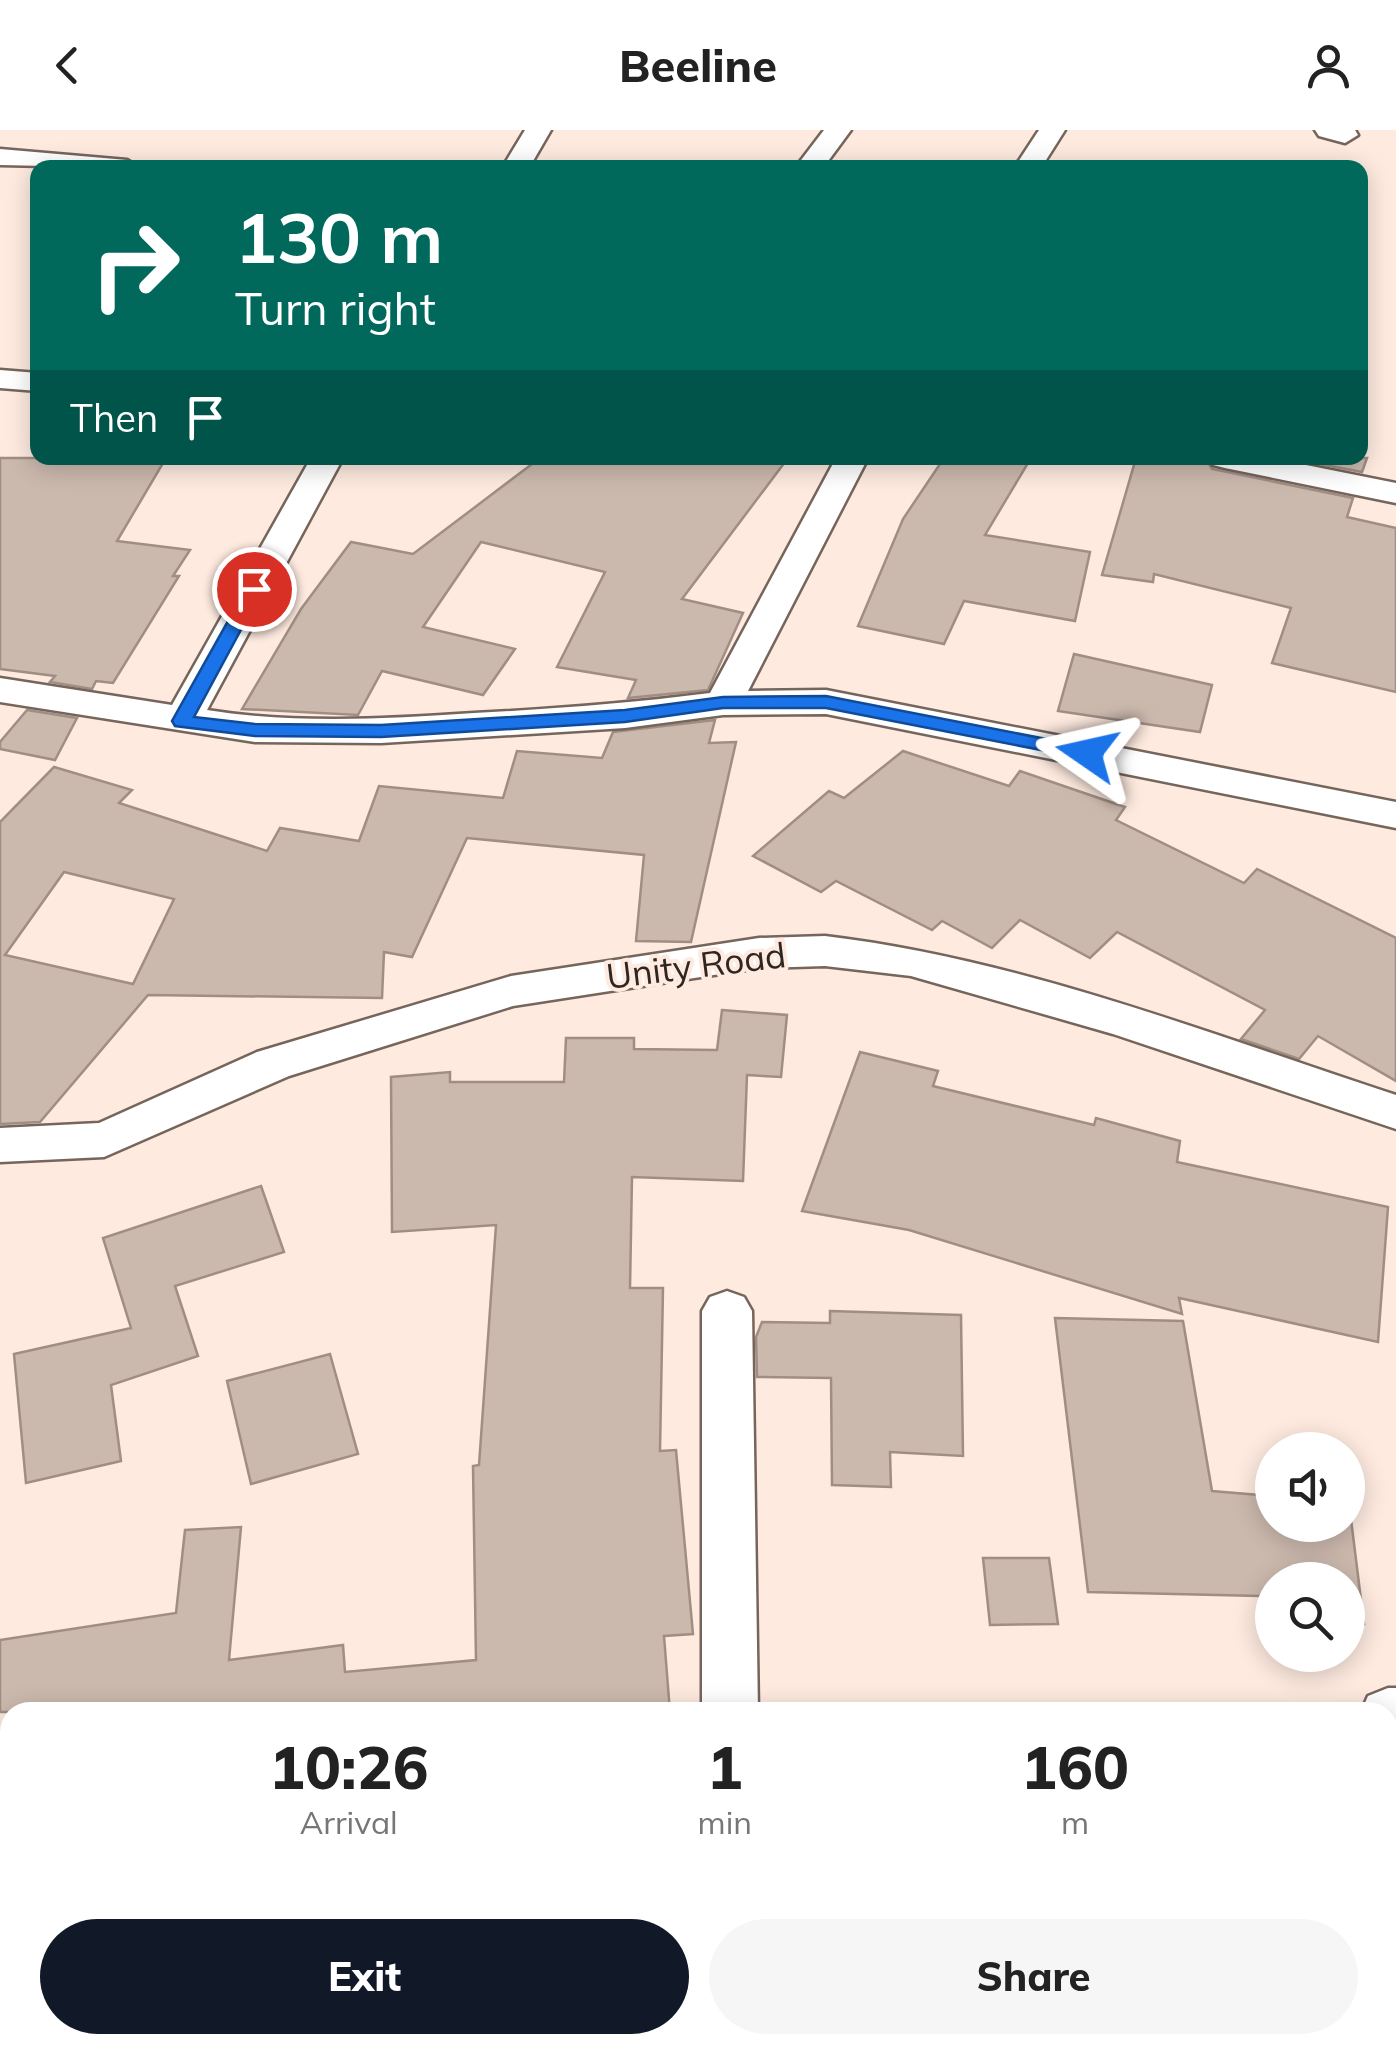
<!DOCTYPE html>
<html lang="en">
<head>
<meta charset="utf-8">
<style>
	body { margin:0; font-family:Mulish,sans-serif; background:#f6f6f6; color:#222; height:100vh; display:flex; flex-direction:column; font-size:38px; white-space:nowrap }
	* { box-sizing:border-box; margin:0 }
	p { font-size:32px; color:#767676 }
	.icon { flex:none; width:55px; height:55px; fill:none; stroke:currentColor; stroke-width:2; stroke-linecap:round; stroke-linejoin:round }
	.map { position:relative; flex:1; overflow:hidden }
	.sheet { position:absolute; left:0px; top:1572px; width:1398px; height:352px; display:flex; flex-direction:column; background:#fff; border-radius:30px 30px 0 0; box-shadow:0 5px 25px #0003 }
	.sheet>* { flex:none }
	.guide { position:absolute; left:30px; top:30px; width:1338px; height:305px; border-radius:20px; box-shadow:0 5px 25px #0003; background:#00695c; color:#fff; overflow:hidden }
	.controls { position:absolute; left:1255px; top:1302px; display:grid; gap:20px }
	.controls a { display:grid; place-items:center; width:110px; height:110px; border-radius:50%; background:#fff; box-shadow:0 5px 25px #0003; font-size:50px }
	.pin { position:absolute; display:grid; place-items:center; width:85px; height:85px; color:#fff; margin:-42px; border:5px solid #fff; border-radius:50%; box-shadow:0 2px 10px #0007 }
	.me { position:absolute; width:110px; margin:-55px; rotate:281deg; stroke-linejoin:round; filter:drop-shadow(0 0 8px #0008) }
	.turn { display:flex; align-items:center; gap:35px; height:210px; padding:0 40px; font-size:45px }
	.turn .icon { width:130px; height:130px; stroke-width:2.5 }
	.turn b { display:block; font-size:70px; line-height:85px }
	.then { display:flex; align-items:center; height:95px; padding:0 40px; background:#0003; gap:20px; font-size:38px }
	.eta { display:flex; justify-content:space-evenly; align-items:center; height:170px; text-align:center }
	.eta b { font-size:60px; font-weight:800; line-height:70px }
	.cta { display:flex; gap:20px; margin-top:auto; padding:20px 40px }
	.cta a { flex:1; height:115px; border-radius:60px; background:#111827; color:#fff; font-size:40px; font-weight:800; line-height:115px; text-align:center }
	.cta a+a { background:#f6f6f6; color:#222 }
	header { display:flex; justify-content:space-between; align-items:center; height:130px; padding:0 40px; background:#fff; font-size:45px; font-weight:800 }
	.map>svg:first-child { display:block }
	.building { fill:#ccb9ae; stroke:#a08e84; stroke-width:2.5; fill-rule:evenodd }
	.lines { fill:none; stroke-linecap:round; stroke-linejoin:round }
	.street-casing { stroke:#76655b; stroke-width:5 }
	.street { fill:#fff; fill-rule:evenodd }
	.route { fill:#1a73e8; stroke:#114b97; stroke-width:2.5 }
	.labels { text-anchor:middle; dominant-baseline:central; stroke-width:8; stroke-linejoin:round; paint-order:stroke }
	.street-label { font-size:35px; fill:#2d2622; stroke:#feeadf }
</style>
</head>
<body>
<header><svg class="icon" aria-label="back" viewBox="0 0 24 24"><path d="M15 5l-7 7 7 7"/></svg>Beeline<svg class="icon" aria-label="person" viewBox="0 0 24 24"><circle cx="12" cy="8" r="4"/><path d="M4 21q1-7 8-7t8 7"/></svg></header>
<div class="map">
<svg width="1396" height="1923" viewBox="0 0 1396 1923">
	<rect width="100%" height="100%" fill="#feeadf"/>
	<g class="building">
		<polygon points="0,328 166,328 117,411 190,420 173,446 179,446 113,553 96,551 92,559 50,552 55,546 0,539"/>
		<polygon points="540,328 788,328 682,469 743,483 708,560 628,568 636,550 557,537 605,442 481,412 423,497 515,519 483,565 382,541 358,585 242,579 301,479 351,412 413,424"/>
		<polygon points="944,328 1031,328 985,405 1090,422 1075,491 964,471 944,514 858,496 903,389"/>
		<polygon points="1136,328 1205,328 1212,339 1353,368 1347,387 1396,398 1396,562 1272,533 1291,478 1154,444 1153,452 1102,445"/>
		<polygon points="1288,328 1367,328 1362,342"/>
		<polygon points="1074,524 1212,555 1200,602 1058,581"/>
		<polygon points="27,580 77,588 55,630 0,619 0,612"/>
		<path d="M715,590L709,613L736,612L691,812L636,811L644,725L467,708L412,827L384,822L382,868L148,865L40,992L0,994V692L54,637L132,660L119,673L267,721L280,698L359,711L379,656L503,668L517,621L602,628L613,602ZM64,742L174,769L133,854L5,825Z"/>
		<polygon points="903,621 1009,656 1020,641 1125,677 1116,690 1244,753 1257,739 1396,808 1396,951 1318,906 1299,929 1241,909 1265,880 1117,802 1090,828 1020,790 992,818 942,791 932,800 836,751 821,762 753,726 829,661 844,668"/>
		<polygon points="722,880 787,885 781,947 747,945 743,1051 632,1047 630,1158 663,1158 660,1321 676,1320 693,1504 664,1506 670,1582 0,1582 0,1510 176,1483 185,1400 241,1397 229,1530 343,1515 345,1542 476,1530 473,1336 479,1335 496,1095 392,1102 391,947 450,942 450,952 564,952 566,908 634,908 634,919 717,920"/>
		<polygon points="860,922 938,941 933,956 1094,995 1096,988 1180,1011 1177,1032 1388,1077 1378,1212 1179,1168 1182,1184 909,1100 802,1081"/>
		<polygon points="261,1056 284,1122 175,1156 198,1226 111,1255 121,1331 26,1353 14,1224 131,1198 103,1108"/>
		<polygon points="830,1181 961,1185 963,1326 890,1322 891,1357 832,1355 831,1248 757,1247 756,1207 762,1192 830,1193"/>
		<polygon points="1055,1188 1183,1191 1212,1361 1272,1366 1272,1395 1348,1395 1349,1373 1364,1494 1348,1493 1348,1450 1272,1450 1272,1486 1262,1485 1260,1466 1088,1462"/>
		<polygon points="330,1224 358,1324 251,1354 227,1251"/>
		<polygon points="983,1428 1049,1428 1058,1494 990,1495"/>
	</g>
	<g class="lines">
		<g class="street-casing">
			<g id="street">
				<polygon points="525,0 551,0 529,38 502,38"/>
				<polygon points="824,0 851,0 823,38 795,38"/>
				<polygon points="1039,0 1065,0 1041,38 1014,38"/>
				<polygon points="1315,0 1355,0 1358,5 1345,13 1319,6"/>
				<polygon points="0,19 127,30 140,38 0,35"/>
				<polygon points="0,240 38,243 38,261 0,258"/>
				<path d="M311,328H343L207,580C295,594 385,589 474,583C553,579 631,573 710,563L836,328H868L748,561L826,560L1396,672V698L826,584L723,585L625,598L381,613L255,612L0,572V548L172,575Z"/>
				<polygon points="1209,328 1271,328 1396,353 1396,373 1225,338 1213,335"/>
				<path d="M825,806C1020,829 1210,904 1396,965V999L1113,904L911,846L825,836L759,838L513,876L289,946L104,1027L0,1032V998L99,993L257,922L511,846L759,808Z"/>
				<polygon points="727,1161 744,1167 752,1181 758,1582 702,1582 702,1181 710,1167"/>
				<polygon points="1388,1558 1396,1558 1396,1612 1388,1611 1388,1582 1361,1582 1368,1566"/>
				<polygon points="10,1769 10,1829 0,1833 0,1773"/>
			</g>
		</g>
		<use href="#street" class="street"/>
	</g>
	<polygon class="route" points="254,454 263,459 194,587 255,594 381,595 625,580 723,567 826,566 1087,617 1097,623 1087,629 826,578 723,578 625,592 381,607 255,606 175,596 172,591 246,459"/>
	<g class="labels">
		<g class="street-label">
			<text transform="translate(696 835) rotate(-7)">Unity Road</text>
		</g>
	</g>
</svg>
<div class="controls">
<a><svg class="icon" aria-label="sound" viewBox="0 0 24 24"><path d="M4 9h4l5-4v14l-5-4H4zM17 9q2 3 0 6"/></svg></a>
<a><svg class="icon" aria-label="search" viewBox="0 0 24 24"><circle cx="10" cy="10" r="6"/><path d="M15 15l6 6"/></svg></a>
</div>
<div class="pin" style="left:254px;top:459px;background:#d93025"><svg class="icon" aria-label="arrive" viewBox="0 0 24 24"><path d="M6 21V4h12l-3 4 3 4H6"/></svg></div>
<svg class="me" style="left:1087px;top:623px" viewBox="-20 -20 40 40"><path d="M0-17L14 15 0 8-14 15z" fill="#1a73e8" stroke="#fff" stroke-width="4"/></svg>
<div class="guide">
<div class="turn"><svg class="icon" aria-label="right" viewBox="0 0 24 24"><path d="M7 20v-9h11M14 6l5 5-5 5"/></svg><div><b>130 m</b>Turn right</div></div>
<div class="then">Then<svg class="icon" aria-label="arrive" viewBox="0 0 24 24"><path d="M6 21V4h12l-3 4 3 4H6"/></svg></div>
</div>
<section class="sheet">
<div class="eta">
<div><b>10:26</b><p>Arrival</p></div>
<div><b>1</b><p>min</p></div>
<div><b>160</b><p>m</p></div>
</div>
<div class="cta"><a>Exit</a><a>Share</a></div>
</section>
</div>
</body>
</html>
